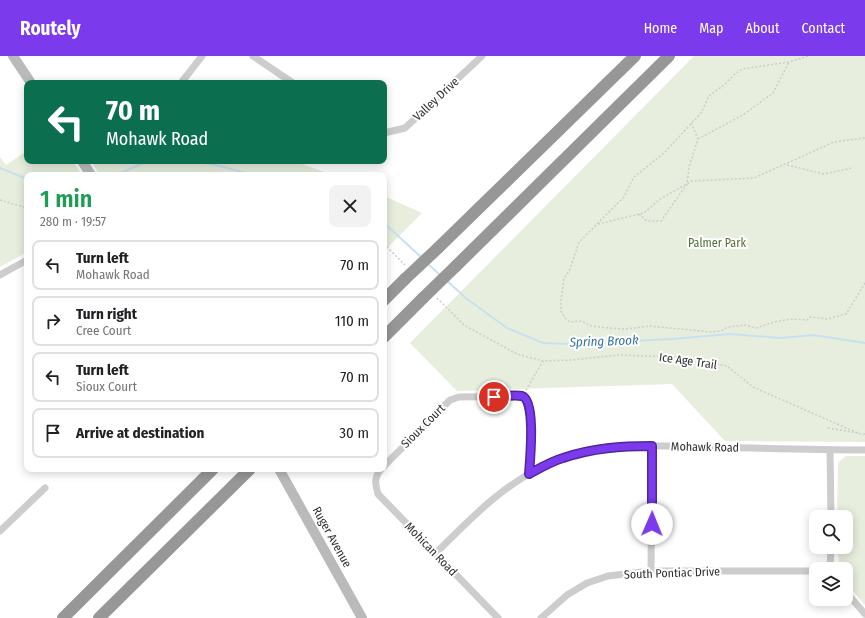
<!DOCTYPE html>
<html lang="en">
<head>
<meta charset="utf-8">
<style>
	body { margin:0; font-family:"Fira Sans Condensed",sans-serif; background:#f2f2f2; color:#202124; height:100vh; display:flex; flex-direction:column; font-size:15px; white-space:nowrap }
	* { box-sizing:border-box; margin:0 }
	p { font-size:13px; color:#757577 }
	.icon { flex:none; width:22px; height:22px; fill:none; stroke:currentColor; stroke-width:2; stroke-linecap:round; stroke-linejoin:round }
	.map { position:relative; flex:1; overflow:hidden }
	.drawer { position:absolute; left:24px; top:116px; width:363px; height:300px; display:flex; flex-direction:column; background:#fff; border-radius:8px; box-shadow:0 2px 10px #0003 }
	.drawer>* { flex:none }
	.guide { position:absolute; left:24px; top:24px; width:363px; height:84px; border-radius:8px; box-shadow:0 2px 10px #0003; background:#0b6e4f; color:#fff; overflow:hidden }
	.fabs { position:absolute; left:809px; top:454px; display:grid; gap:8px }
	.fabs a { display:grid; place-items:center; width:44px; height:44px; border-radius:8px; background:#fff; box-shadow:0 2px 10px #0003; font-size:20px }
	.pin { position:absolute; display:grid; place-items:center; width:34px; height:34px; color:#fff; margin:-17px; border:2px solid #fff; border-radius:50%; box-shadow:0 1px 4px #0007 }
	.me { position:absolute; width:44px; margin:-22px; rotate:1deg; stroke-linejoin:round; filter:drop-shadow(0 0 3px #0008) }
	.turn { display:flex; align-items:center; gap:14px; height:84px; padding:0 16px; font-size:18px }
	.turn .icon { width:52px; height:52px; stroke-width:2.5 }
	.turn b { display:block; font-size:28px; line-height:34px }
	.round { display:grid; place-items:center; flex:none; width:42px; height:42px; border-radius:8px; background:#f2f2f2 }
	.headline { display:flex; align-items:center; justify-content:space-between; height:68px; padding:0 16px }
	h1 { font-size:24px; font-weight:600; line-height:30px; color:#1e9e55 }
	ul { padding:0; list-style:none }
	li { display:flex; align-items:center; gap:12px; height:50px; margin:0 8px 6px; padding:0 8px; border:2px solid #e0e0e0; border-radius:8px }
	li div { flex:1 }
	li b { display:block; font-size:15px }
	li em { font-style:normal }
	header { display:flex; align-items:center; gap:24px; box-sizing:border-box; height:56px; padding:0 20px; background:#7c3aed; color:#fff }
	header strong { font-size:19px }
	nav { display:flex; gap:22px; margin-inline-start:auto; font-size:14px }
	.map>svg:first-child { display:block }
	.green { fill:#e7eedd }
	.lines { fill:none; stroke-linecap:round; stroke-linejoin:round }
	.stream { stroke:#c8e1f0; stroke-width:2 }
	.path { stroke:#cdcdcd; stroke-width:1.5; stroke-dasharray:2 2; stroke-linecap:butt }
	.street { stroke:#cdcdcd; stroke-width:7 }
	.secondary { stroke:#bababa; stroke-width:10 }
	.highway { stroke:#979797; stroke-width:12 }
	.highway-bridge { stroke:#979797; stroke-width:12 }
	.route-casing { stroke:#51269a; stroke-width:10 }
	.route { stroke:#7c3aed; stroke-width:7 }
	.labels { text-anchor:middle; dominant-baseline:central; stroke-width:4; stroke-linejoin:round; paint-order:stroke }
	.street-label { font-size:12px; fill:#303030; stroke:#fff }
	.park-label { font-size:12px; fill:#547139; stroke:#fff }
	.water-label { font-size:13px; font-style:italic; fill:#35759b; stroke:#fff }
</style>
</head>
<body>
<header>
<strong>Routely</strong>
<nav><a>Home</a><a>Map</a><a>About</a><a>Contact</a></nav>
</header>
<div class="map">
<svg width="865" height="562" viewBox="0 0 865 562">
	<rect width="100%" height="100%" fill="#fff"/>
	<g class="green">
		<polygon points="694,0 865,0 865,386 725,385 672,328 457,335 410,287"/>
		<polygon points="27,95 27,105 73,105 82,119 27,119 27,196 0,211 0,101 6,109"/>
		<polygon points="91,105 294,105 332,119 100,119"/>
		<polygon points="384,140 422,157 384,195"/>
		<polygon points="846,400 865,400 865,549 846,527 846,513 840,513 837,491 846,491 846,461 837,461 838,410 839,406"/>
	</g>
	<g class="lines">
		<g class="stream">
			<polyline points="184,105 212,108 253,119"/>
			<polyline points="0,112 27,123"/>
			<polyline points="116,119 146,106 171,105"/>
			<polyline points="384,167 421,201"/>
			<polyline points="427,207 440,219"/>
			<polyline points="446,224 467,243 507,272 543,287 570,288 672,283 730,278 781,282 813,279 865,287"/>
		</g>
		<g class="path">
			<polyline points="808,0 789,6 742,13 734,19 724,29 709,40 701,57 664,97 634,121 624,141 579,186 570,213 564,223 561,244 561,255 565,262 570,266 581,265 591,270 609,272 625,273 649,270 711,276 721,275 726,272 735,270 746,269 756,272 774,266 791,263 807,264 810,261 827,263 846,258 865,227"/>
			<polyline points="698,83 743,59 773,37 789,6"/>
			<polyline points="787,109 824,118 852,112"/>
			<polyline points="0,144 27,152"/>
			<polyline points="639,158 647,165 661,165 687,128 689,111 698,83 691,66"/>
			<polyline points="598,168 644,157 660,143 692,125 754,122 834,86 865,82"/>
			<polyline points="384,188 405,209"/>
			<polyline points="437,242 464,269 517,298 543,305 571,304 619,299 676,301 727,310 753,331 860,378 865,378"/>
			<polyline points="526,334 543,305"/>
			<polyline points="828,372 858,377"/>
		</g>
		<g class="street">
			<polyline points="253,0 293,27"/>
			<polyline points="181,27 202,0"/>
			<polyline points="384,77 405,72 482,0"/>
			<polyline points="0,219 27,204"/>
			<polyline points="830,394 831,461"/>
			<polyline points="384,410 450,344 459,341 522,340 527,344 531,355 529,418"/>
			<path d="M381,413C374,422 375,427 378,438L498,562"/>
			<polyline points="0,475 45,432"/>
			<path d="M435,498C473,460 511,420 563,402C609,385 659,390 707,391C760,392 812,394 865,394"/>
			<polyline points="830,513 831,491"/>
			<polyline points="651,515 652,390"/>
			<polyline points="846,536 865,558"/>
			<polyline points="541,562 567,539 587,527 608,520 651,515 816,515"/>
		</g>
		<g class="secondary">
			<polyline points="13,0 31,27"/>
			<polyline points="82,105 91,119"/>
			<polyline points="279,413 362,562"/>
		</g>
		<g class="highway">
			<polyline points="438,192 635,0"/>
			<polyline points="456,210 669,0"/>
			<polyline points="384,244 405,223"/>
			<polyline points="384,281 423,242"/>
			<polyline points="63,562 213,413"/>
			<polyline points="99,562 250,413"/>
		</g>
		<g class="highway-bridge">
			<polyline points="405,223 438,192"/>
			<polyline points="423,242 456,210"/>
		</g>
	</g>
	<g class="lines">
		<g class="route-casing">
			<path id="route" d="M494,341C502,341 513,338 522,340C536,344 530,404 529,418C540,412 552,405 563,402C593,392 621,390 652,390V468"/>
		</g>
		<use href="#route" class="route"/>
	</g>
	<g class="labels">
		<g class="street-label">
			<text transform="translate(436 43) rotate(-43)">Valley Drive</text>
			<text transform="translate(688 305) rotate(8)">Ice Age Trail</text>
			<text transform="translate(423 370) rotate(-45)">Sioux Court</text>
			<text transform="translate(705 391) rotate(1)">Mohawk Road</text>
			<text transform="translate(332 481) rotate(61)">Ruger Avenue</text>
			<text transform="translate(431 493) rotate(46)">Mohican Road</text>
			<text transform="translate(672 517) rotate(-2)">South Pontiac Drive</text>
		</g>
		<g class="park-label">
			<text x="717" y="187">Palmer Park</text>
		</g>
		<g class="water-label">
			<text transform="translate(604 285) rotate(-2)">Spring Brook</text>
		</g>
	</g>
</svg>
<div class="fabs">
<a><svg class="icon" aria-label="search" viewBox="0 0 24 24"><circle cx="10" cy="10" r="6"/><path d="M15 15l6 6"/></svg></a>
<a><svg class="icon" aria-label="layers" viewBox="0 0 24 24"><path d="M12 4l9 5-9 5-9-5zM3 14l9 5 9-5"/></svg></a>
</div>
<div class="pin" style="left:494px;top:341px;background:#d93025"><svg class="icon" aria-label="arrive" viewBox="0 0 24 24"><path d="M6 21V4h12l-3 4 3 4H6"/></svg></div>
<svg class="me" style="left:652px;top:468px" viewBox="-20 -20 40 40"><circle r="19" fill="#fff"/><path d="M0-13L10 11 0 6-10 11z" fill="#7c3aed"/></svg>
<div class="guide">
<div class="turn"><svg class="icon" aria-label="left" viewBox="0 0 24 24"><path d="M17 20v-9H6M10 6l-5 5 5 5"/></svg><div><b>70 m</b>Mohawk Road</div></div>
</div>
<section class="drawer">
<div class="headline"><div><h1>1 min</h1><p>280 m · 19:57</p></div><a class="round"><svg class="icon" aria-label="close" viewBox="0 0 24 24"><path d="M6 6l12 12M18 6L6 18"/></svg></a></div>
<ul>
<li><svg class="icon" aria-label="left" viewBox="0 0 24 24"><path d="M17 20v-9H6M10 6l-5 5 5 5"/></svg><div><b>Turn left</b><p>Mohawk Road</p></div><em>70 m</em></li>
<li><svg class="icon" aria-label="right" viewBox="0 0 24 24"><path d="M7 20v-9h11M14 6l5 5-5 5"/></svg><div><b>Turn right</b><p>Cree Court</p></div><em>110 m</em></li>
<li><svg class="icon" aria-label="left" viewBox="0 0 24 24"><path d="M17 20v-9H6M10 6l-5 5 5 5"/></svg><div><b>Turn left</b><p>Sioux Court</p></div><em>70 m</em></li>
<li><svg class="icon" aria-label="arrive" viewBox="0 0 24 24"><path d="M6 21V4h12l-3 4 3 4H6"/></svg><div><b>Arrive at destination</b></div><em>30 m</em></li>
</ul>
</section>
</div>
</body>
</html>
